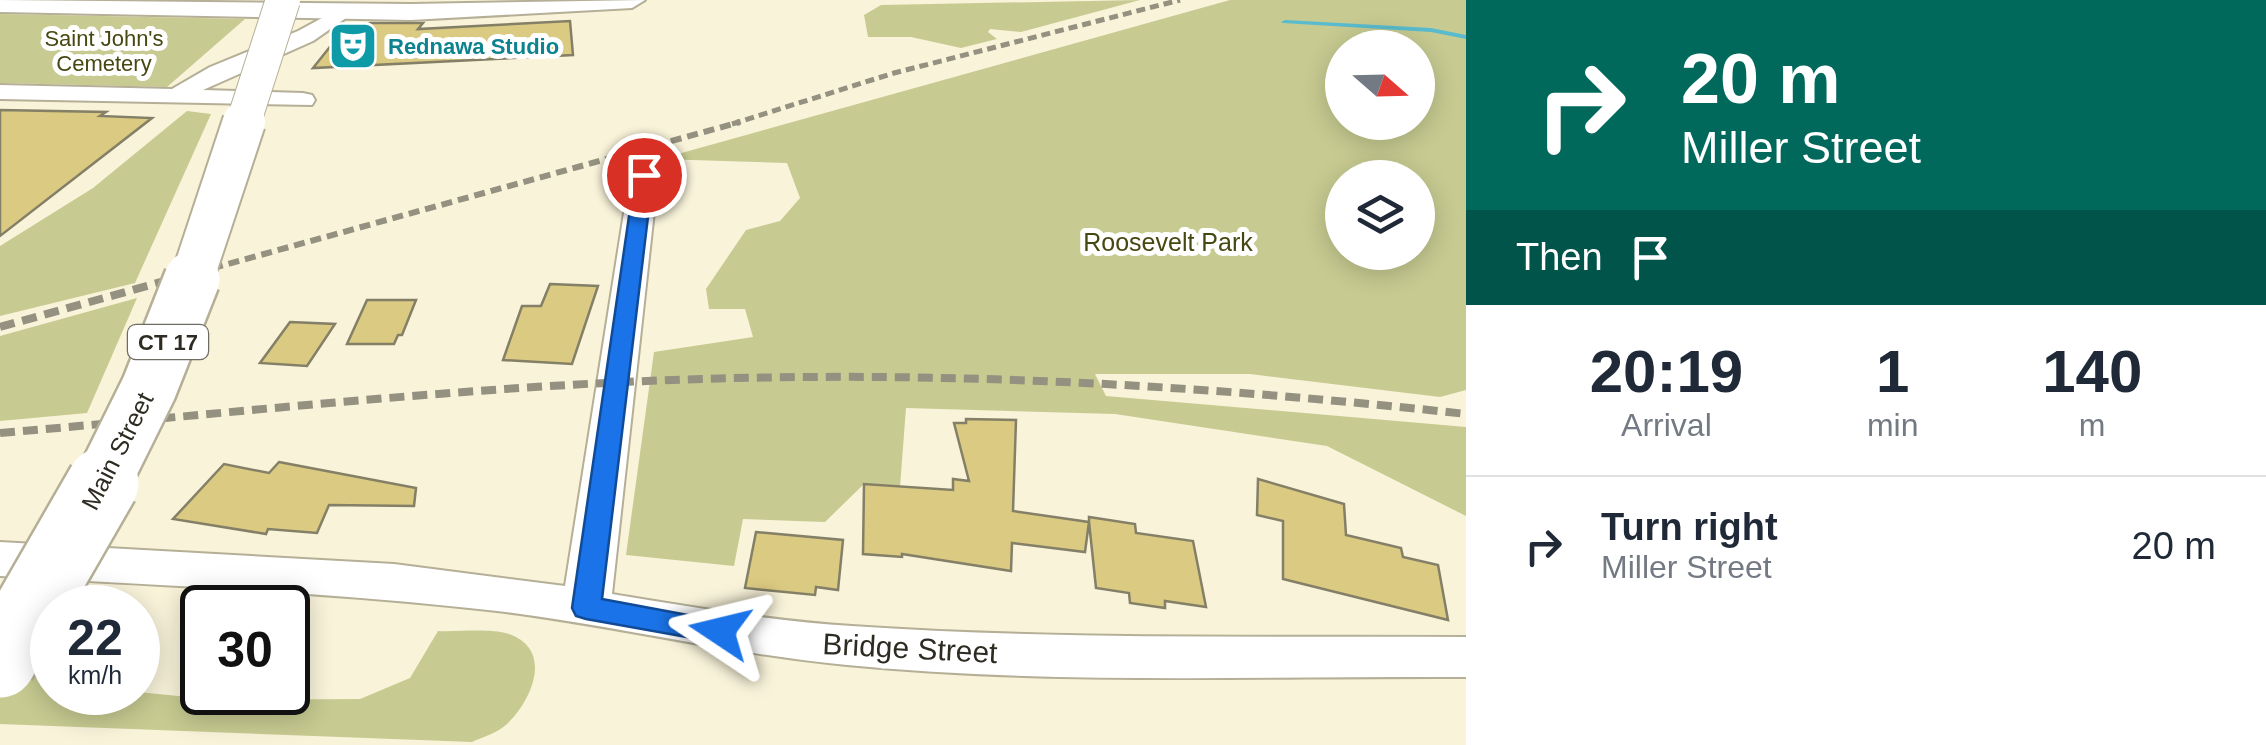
<!DOCTYPE html>
<html lang="en">
<head>
<meta charset="utf-8">
<style>
	body { margin:0; font-family:Arial,sans-serif; background:#f6f6f7; color:#1f2937; height:100vh; display:flex; flex-direction:column; font-size:38px; white-space:nowrap }
	* { box-sizing:border-box; margin:0 }
	p { font-size:32px; color:#747a83 }
	.icon { flex:none; width:55px; height:55px; fill:none; stroke:currentColor; stroke-width:2; stroke-linecap:round; stroke-linejoin:round }
	.map { position:relative; flex:1; overflow:hidden }
	.details { display:flex; flex-direction:column; background:#fff; width:800px }
	.details>* { flex:none }
	.banner { background:#00695c; color:#fff; overflow:hidden }
	.needle { width:65px; rotate:110deg }
	.tools { position:absolute; left:1325px; top:30px; display:grid; gap:20px }
	.tools a { display:grid; place-items:center; width:110px; height:110px; border-radius:50%; background:#fff; box-shadow:0 5px 25px #0003; font-size:50px }
	.speed { position:absolute; left:30px; top:585px; display:flex; gap:20px; font-size:50px; font-weight:700; text-align:center }
	.speed>* { display:grid; place-content:center; width:130px; height:130px; border-radius:50%; background:#fff; box-shadow:0 5px 25px #0003; line-height:1 }
	.speed small { font-size:25px; font-weight:400 }
	.speed .limit { border:5px solid #111; border-radius:15px; background:#fff; color:#111 }
	.pin { position:absolute; display:grid; place-items:center; width:85px; height:85px; color:#fff; margin:-42px; border:5px solid #fff; border-radius:50%; box-shadow:0 2px 10px #0007 }
	.me { position:absolute; width:110px; margin:-55px; rotate:280deg; stroke-linejoin:round; filter:drop-shadow(0 0 8px #0008) }
	.turn { display:flex; align-items:center; gap:35px; height:210px; padding:0 50px; font-size:45px }
	.turn .icon { width:130px; height:130px; stroke-width:2.5 }
	.turn b { display:block; font-size:70px; line-height:85px }
	.then { display:flex; align-items:center; height:95px; padding:0 50px; background:#0003; gap:20px; font-size:38px }
	.eta { display:flex; justify-content:space-evenly; align-items:center; height:170px; text-align:center }
	.eta b { font-size:60px; font-weight:700; line-height:70px }
	ul { padding:0; list-style:none }
	li { display:flex; align-items:center; gap:30px; height:140px; padding:0 50px; border-top:2px solid #e0e1e3 }
	li div { flex:1 }
	li b { display:block; font-size:38px }
	li em { font-style:normal }
	main { display:flex; flex:1; min-height:0 }
	.map>svg:first-child { display:block }
	.green { fill:#c7cb91; fill-rule:evenodd }
	.lines { fill:none; stroke-linecap:round; stroke-linejoin:round }
	.stream { fill:#59bbcd; fill-rule:evenodd }
	.building { fill:#dbca81; stroke:#847f67; stroke-width:2.5 }
	.minor-casing { stroke:#b5af97; stroke-width:4 }
	.tertiary-casing { stroke:#b5af97; stroke-width:4 }
	.minor { fill:#fff; fill-rule:evenodd }
	.tertiary { fill:#fff; fill-rule:evenodd }
	.rail-far2 { stroke:#959180; stroke-width:5; stroke-dasharray:9 5; stroke-linecap:butt }
	.rail-far1 { stroke:#959180; stroke-width:6; stroke-dasharray:11 6; stroke-linecap:butt }
	.rail { stroke:#959180; stroke-width:8; stroke-dasharray:15 8; stroke-linecap:butt }
	.trunk-bridge-far3-casing { stroke:#b5af97; stroke-width:36; stroke-linecap:butt }
	.trunk-bridge-far2-casing { stroke:#b5af97; stroke-width:46; stroke-linecap:butt }
	.trunk-bridge-far1-casing { stroke:#b5af97; stroke-width:60; stroke-linecap:butt }
	.trunk-bridge-casing { stroke:#b5af97; stroke-width:76; stroke-linecap:butt }
	.trunk-bridge-far3 { stroke:#fff; stroke-width:34 }
	.trunk-bridge-far2 { stroke:#fff; stroke-width:42 }
	.trunk-bridge-far1 { stroke:#fff; stroke-width:55 }
	.trunk-bridge { stroke:#fff; stroke-width:71 }
	.route { fill:#1a73e8; stroke:#114b97; stroke-width:2.5 }
	.labels { text-anchor:middle; dominant-baseline:central; stroke-width:10; stroke-linejoin:round; paint-order:stroke }
	.far-park-label { font-size:22px; fill:#474811; stroke:#fff }
	.far-culture-label { font-size:22px; font-weight:bold; fill:#0d838f; stroke:#fff; text-anchor:start }
	.shield { fill:#fff; stroke:#6d6b64; stroke-width:2.5 }
	.shield-label { font-size:22px; font-weight:bold; fill:#2e2c22 }
	.park-label { font-size:25px; fill:#474811; stroke:#fff }
	.street-label { font-size:25px; fill:#2e2c22; stroke:#fff }
	.near-street-label { font-size:30px; fill:#2e2c22; stroke:#fff }
</style>
</head>
<body>
<main>
<div class="map">
<svg width="1466" height="745" viewBox="0 0 1466 745">
	<rect width="100%" height="100%" fill="#f9f3da"/>
	<g class="green">
		<polygon points="1140,0 1021,32 990,29 988,32 997,39 961,48 911,37 868,37 864,15 881,5"/>
		<path d="M1230,0H1466V390L1440,397L1250,374H1095L1106,396L1466,427V516L1327,446L1115,414L906,408L900,487L864,484L825,522L743,519L734,566L626,555L654,352L753,337L745,309H709L706,289L746,230L780,221L800,198L787,163L660,159ZM1342,48H1418V122H1342ZM1342,178H1418V252H1342Z"/>
		<polygon points="0,14 245,19 167,87 0,83"/>
		<polygon points="187,111 211,114 135,283 0,316 0,246 93,188"/>
		<polygon points="137,298 87,413 0,421 0,336"/>
		<path d="M0,609L52,617V692H138L219,700L360,699L410,678L438,631C459,632 489,628 509,634C554,650 532,700 507,724C499,732 483,737 472,742L0,724Z"/>
	</g>
	<g class="lines">
		<polygon class="stream" points="1285,20 1431,28 1466,35 1466,39 1431,32 1283,23 1281,22"/>
	</g>
	<g class="building">
		<polygon points="570,21 573,55 313,68 341,33 360,32 370,23 423,23 418,29"/>
		<polygon points="0,110 106,112 100,116 152,118 0,236"/>
		<polygon points="550,284 598,286 572,364 503,360 522,306 541,306"/>
		<polygon points="367,300 416,300 402,335 398,335 394,344 347,344"/>
		<polygon points="290,322 335,324 307,366 260,363"/>
		<polygon points="966,419 1016,420 1013,511 1089,522 1089,517 1135,524 1136,533 1193,541 1206,607 1165,601 1165,608 1130,603 1129,593 1096,588 1089,522 1085,552 1012,543 1011,571 902,554 902,557 863,554 864,484 953,490 953,479 969,481 954,423 966,423"/>
		<polygon points="279,462 416,488 414,506 329,505 317,533 268,529 266,534 173,519 224,464 269,473"/>
		<polygon points="1258,479 1344,504 1346,535 1401,548 1403,557 1438,565 1448,620 1283,579 1283,521 1257,515"/>
		<polygon points="756,532 843,540 838,590 816,587 815,595 745,588"/>
	</g>
	<g class="lines">
		<g class="minor-casing">
			<g id="minor">
				<polygon points="346,5 356,11 313,41 203,90 303,93 312,95 315,100 312,105 0,99 0,85 172,89 210,67 298,31"/>
				<path d="M644,167L654,169L658,175L612,594C691,607 772,621 852,626C1056,640 1262,636 1466,637V677C1261,676 1052,685 847,665C729,654 614,625 497,611C332,592 166,586 0,576V542L394,564L565,586L630,175L634,169Z"/>
			</g>
		</g>
		<g class="tertiary-casing">
			<polygon id="tertiary" points="0,0 411,4 645,0 632,8 411,20 0,12"/>
		</g>
		<use href="#minor" class="minor"/>
		<use href="#tertiary" class="tertiary"/>
		<polyline class="rail-far2" points="732,124 894,73 1180,0"/>
		<polyline class="rail-far1" points="163,282 740,122"/>
		<g class="rail">
			<polyline points="0,327 172,279"/>
			<path d="M0,433C234,413 468,386 702,379C958,371 1212,386 1466,414"/>
		</g>
		<g class="trunk-bridge-far3-casing">
			<polyline id="trunk-bridge-far3" points="243,124 283,0"/>
		</g>
		<g class="trunk-bridge-far2-casing">
			<polyline id="trunk-bridge-far2" points="191,282 244,122"/>
		</g>
		<g class="trunk-bridge-far1-casing">
			<polyline id="trunk-bridge-far1" points="101,485 149,388 192,279"/>
		</g>
		<g class="trunk-bridge-casing">
			<polyline id="trunk-bridge" points="0,662 103,483"/>
		</g>
		<use href="#trunk-bridge-far3" class="trunk-bridge-far3"/>
		<use href="#trunk-bridge-far2" class="trunk-bridge-far2"/>
		<use href="#trunk-bridge-far1" class="trunk-bridge-far1"/>
		<use href="#trunk-bridge" class="trunk-bridge"/>
	</g>
	<polygon class="route" points="644,170 653,175 602,599 730,623 735,631 730,639 720,643 586,619 576,616 572,608 635,175"/>
	<defs>
		<g id="theatre-square" transform="scale(2.5)"><rect x="-9" y="-9" width="18" height="18" rx="4" fill="#0f9aa8" stroke="#fff"/><path d="M-5-5.5Q0-4 5-5.5V0Q5 5 0 6Q-5 5-5 0ZM-3.3-2.5H-1v1.5H-3.3ZM1-2.5H3.3v1.5H1ZM-2.8 1Q0 5.5 2.8 1Z" fill="#fff"/></g>
	</defs>
	<g fill-rule="evenodd">
		<use href="#theatre-square" x="353" y="46"/>
	</g>
	<g class="labels">
		<g class="far-park-label">
			<text x="104" y="38">Saint John's<tspan x="104" dy="25">Cemetery</tspan></text>
		</g>
		<g class="far-culture-label">
			<text x="388" y="46">Rednawa Studio</text>
		</g>
		<rect class="shield" x="128" y="325" width="80" height="34" rx="8"/>
		<g class="shield-label">
			<text x="168" y="342">CT 17</text>
		</g>
		<g class="park-label">
			<text x="1168" y="242">Roosevelt Park</text>
		</g>
		<g class="street-label">
			<text transform="translate(117 451) rotate(-63)">Main Street</text>
		</g>
		<g class="near-street-label">
			<text transform="translate(910 648) rotate(3)">Bridge Street</text>
		</g>
	</g>
</svg>
<div class="tools">
<a><svg class="needle" viewBox="-14 -14 28 28"><path d="M0-13l5 13h-10z" fill="#e53935"/><path d="M0 13l5-13h-10z" fill="#747a83"/></svg></a>
<a><svg class="icon" aria-label="layers" viewBox="0 0 24 24"><path d="M12 4l9 5-9 5-9-5zM3 14l9 5 9-5"/></svg></a>
</div>
<div class="speed"><div>22<small>km/h</small></div><div class="limit">30</div></div>
<div class="pin" style="left:644px;top:175px;background:#d93025"><svg class="icon" aria-label="arrive" viewBox="0 0 24 24"><path d="M6 21V4h12l-3 4 3 4H6"/></svg></div>
<svg class="me" style="left:720px;top:631px" viewBox="-20 -20 40 40"><path d="M0-17L14 15 0 8-14 15z" fill="#1a73e8" stroke="#fff" stroke-width="4"/></svg>
</div>
<section class="details">
<div class="banner">
<div class="turn"><svg class="icon" aria-label="right" viewBox="0 0 24 24"><path d="M7 20v-9h11M14 6l5 5-5 5"/></svg><div><b>20 m</b>Miller Street</div></div>
<div class="then">Then<svg class="icon" aria-label="arrive" viewBox="0 0 24 24"><path d="M6 21V4h12l-3 4 3 4H6"/></svg></div>
</div>
<div class="eta">
<div><b>20:19</b><p>Arrival</p></div>
<div><b>1</b><p>min</p></div>
<div><b>140</b><p>m</p></div>
</div>
<ul>
<li><svg class="icon" aria-label="right" viewBox="0 0 24 24"><path d="M7 20v-9h11M14 6l5 5-5 5"/></svg><div><b>Turn right</b><p>Miller Street</p></div><em>20 m</em></li>
</ul>
</section>
</main>
</body>
</html>
